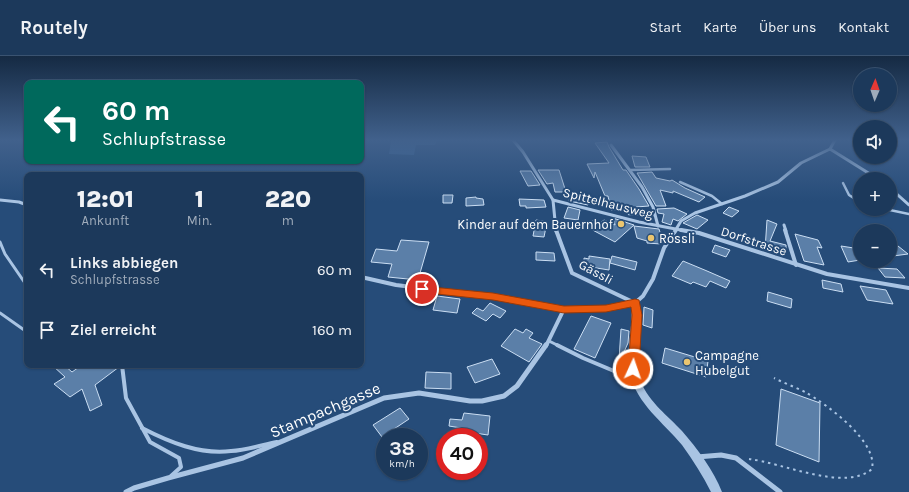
<!DOCTYPE html>
<html lang="de">
<head>
<meta charset="utf-8">
<style>
	body { margin:0; font-family:Karla,sans-serif; background:#254061; color:#f1f3f6; height:100vh; display:flex; flex-direction:column; font-size:15px; white-space:nowrap }
	* { box-sizing:border-box; margin:0 }
	p { font-size:13px; color:#a0acbb }
	.icon { flex:none; width:22px; height:22px; fill:none; stroke:currentColor; stroke-width:2; stroke-linecap:round; stroke-linejoin:round }
	.map { position:relative; flex:1; overflow:hidden }
	.sheet { position:absolute; left:24px; top:116px; width:340px; height:196px; display:flex; flex-direction:column; background:#1c395b; border-radius:8px; box-shadow:0 1px 3px #0004,0 0 0 1px #3a5371 }
	.sheet>* { flex:none }
	.banner { position:absolute; left:24px; top:24px; width:340px; height:84px; border-radius:8px; box-shadow:0 1px 3px #0004,0 0 0 1px #3a5371; background:#00695c; color:#fff; overflow:hidden }
	.needle { width:26px; rotate:2deg }
	.buttons { position:absolute; left:853px; top:12px; display:grid; gap:8px }
	.buttons a { display:grid; place-items:center; width:44px; height:44px; border-radius:50%; background:#1c395b; box-shadow:0 1px 3px #0004,0 0 0 1px #3a5371; font-size:20px }
	.speed { position:absolute; left:376px; top:372px; display:flex; gap:8px; font-size:20px; font-weight:700; text-align:center }
	.speed>* { display:grid; place-content:center; width:52px; height:52px; border-radius:50%; background:#1c395b; box-shadow:0 1px 3px #0004,0 0 0 1px #3a5371; line-height:1 }
	.speed small { font-size:10px; font-weight:400 }
	.speed .limit { border:6px solid #d22; background:#fff; color:#111 }
	.pin { position:absolute; display:grid; place-items:center; width:34px; height:34px; color:#fff; margin:-17px; border:2px solid #fff; border-radius:50%; box-shadow:0 1px 4px #0007 }
	.me { position:absolute; width:44px; margin:-22px; rotate:3deg; stroke-linejoin:round; filter:drop-shadow(0 0 3px #0008) }
	.turn { display:flex; align-items:center; gap:14px; height:84px; padding:0 12px; font-size:18px }
	.turn .icon { width:52px; height:52px; stroke-width:2.5 }
	.turn b { display:block; font-size:28px; line-height:34px }
	.eta { display:flex; justify-content:space-evenly; align-items:center; height:68px; text-align:center }
	.eta b { font-size:24px; font-weight:800; line-height:28px }
	ul { padding:0; list-style:none }
	li { display:flex; align-items:center; gap:12px; height:60px; padding:0 12px }
	li div { flex:1 }
	li b { display:block; font-size:15px }
	li em { font-style:normal }
	header { display:flex; align-items:center; gap:24px; box-sizing:border-box; height:56px; padding:0 20px; background:#1c395b; border-bottom:1px solid #3a5371 }
	header strong { font-size:19px }
	nav { display:flex; gap:22px; margin-inline-start:auto; font-size:14px }
	.map>svg:first-child { display:block }
	.green { fill:#3a6596 }
	.building { fill:#5b7fa8; stroke:#cbdef3 }
	.lines { fill:none; stroke-linecap:round; stroke-linejoin:round }
	.path { stroke:#a9c4e3; stroke-width:2; stroke-dasharray:2.5 4; stroke-linecap:butt }
	.service-far2 { stroke:#a9c4e3; stroke-width:2.5 }
	.service-far1 { stroke:#a9c4e3; stroke-width:3 }
	.service { stroke:#a9c4e3; stroke-width:4 }
	.minor-far2 { stroke:#a9c4e3; stroke-width:3 }
	.minor-far1 { stroke:#a9c4e3; stroke-width:4 }
	.minor { stroke:#a9c4e3; stroke-width:5 }
	.tertiary { fill:#a9c4e3; fill-rule:evenodd }
	.route { fill:#ea580c; stroke:#983908 }
	.poi-dot { fill:#ebc56f; stroke:#264c79; stroke-width:1.5 }
	.labels { text-anchor:middle; dominant-baseline:central; stroke-width:4; stroke-linejoin:round; paint-order:stroke }
	.street-label { font-size:13px; fill:#fff; stroke:#264c79 }
	.poi-label { font-size:13px; fill:#fff; stroke:#264c79; text-anchor:start }
	.near-street-label { font-size:16px; fill:#fff; stroke:#264c79 }
</style>
</head>
<body>
<header>
<strong>Routely</strong>
<nav><a>Start</a><a>Karte</a><a>Über uns</a><a>Kontakt</a></nav>
</header>
<div class="map">
<svg width="909" height="436" viewBox="0 0 909 436">
	<rect width="100%" height="100%" fill="#264c79"/>
	<polygon class="green" points="415,84 472,84 437,85 435,89 416,89 414,99 389,98 391,85"/>
	<g class="building">
		<polygon points="607,86 609,91 623,114 626,114 639,133 649,150 636,151 637,154 611,154 608,140 605,140 595,116 594,122 587,108 609,107 595,87"/>
		<polygon points="632,100 646,101 650,111 635,111"/>
		<polygon points="538,114 559,114 566,136 555,136 553,127 547,128"/>
		<polygon points="520,115 531,115 540,129 528,130"/>
		<polygon points="652,116 656,122 670,125 672,124 685,132 705,141 699,146 673,135 673,137 660,134 666,150 656,150 637,117"/>
		<polygon points="580,138 590,140 588,149 569,145 570,140 579,140"/>
		<polygon points="443,139 453,139 452,147 443,147"/>
		<polygon points="476,141 476,142 483,143 484,149 466,150 466,142"/>
		<polygon points="519,143 544,144 546,151 526,152 526,150 520,150"/>
		<polygon points="568,151 580,154 578,164 564,162"/>
		<polygon points="729,151 739,155 732,161 723,157"/>
		<polygon points="674,152 687,158 678,165 673,163 671,169 662,166 664,158 658,157 657,153"/>
		<polygon points="697,159 708,164 697,173 683,167"/>
		<polygon points="613,162 634,169 615,186 587,171 592,165 599,168 604,164 615,169"/>
		<polygon points="536,164 547,166 544,181 533,180"/>
		<polygon points="767,164 777,168 770,185 786,189 786,196 768,191 766,195 765,194"/>
		<polygon points="634,170 659,173 662,183 661,188 647,187 647,185 637,182"/>
		<polygon points="795,178 818,184 822,192 817,191 824,209 804,205"/>
		<polygon points="401,184 429,186 418,224 388,221 392,208 371,206 376,193 397,195"/>
		<polygon points="715,189 730,194 726,201 712,196"/>
		<polygon points="841,190 860,193 860,204 848,206"/>
		<polygon points="898,190 908,198 893,200 890,198 890,191"/>
		<polygon points="536,196 554,197 555,205 536,204"/>
		<polygon points="589,200 610,203 609,214 584,210 584,202 589,203"/>
		<polygon points="612,200 637,206 635,214 610,207"/>
		<polygon points="683,205 707,215 730,225 726,232 710,225 706,231 693,226 691,228 672,220"/>
		<polygon points="878,212 897,213 905,222 885,221"/>
		<polygon points="822,224 841,228 843,236 823,232"/>
		<polygon points="860,230 886,234 893,248 867,244"/>
		<polygon points="768,236 792,243 791,252 767,245"/>
		<polygon points="437,240 460,243 457,257 433,254"/>
		<polygon points="490,247 506,255 500,262 493,258 486,265 472,257 477,252 483,255"/>
		<polygon points="644,251 653,254 652,272 643,269"/>
		<polygon points="591,260 611,267 595,302 574,293"/>
		<polygon points="515,273 523,277 526,273 533,277 529,282 542,288 529,306 501,290"/>
		<polygon points="621,273 629,275 628,287 620,305 619,304"/>
		<polygon points="665,292 708,305 706,321 662,307"/>
		<polygon points="492,303 500,318 475,327 467,311"/>
		<polygon points="52,309 64,309 72,316 82,309 119,309 119,311 95,329 102,349 90,355 82,333 70,341 54,328 65,321"/>
		<polygon points="426,316 451,317 451,333 425,332"/>
		<polygon points="781,333 820,347 819,406 776,389"/>
		<polygon points="400,352 409,363 382,381 373,369"/>
		<polygon points="464,357 490,360 488,379 461,375 461,372 449,370 450,363 462,364"/>
	</g>
	<g class="lines">
		<path class="path" d="M749,403C783,407 845,436 872,413C878,385 826,348 805,336C795,331 784,327 774,322"/>
		<g class="service-far2">
			<polyline points="630,114 670,113"/>
			<polyline points="680,126 712,140 722,148"/>
			<polyline points="843,127 849,139 860,146"/>
			<polyline points="885,153 909,158"/>
			<polyline points="629,158 655,159"/>
		</g>
		<g class="service-far1">
			<polyline points="0,186 5,198 27,230"/>
			<polyline points="0,257 27,276"/>
			<polyline points="549,285 559,290"/>
		</g>
		<g class="service">
			<polyline points="557,289 583,302 633,323"/>
			<polyline points="122,309 126,342 150,386 179,402 181,411 171,420"/>
			<path d="M142,372C169,386 200,399 231,395C247,394 262,389 277,386"/>
		</g>
		<g class="minor-far2">
			<polyline points="513,84 523,96 553,144 639,166 686,175"/>
			<polyline points="611,89 642,131 653,151 658,170"/>
			<polyline points="830,93 878,123"/>
			<polyline points="890,132 909,149"/>
			<polyline points="0,144 19,146 27,149"/>
			<polyline points="553,144 556,175"/>
			<polyline points="784,169 786,175"/>
			<polyline points="675,175 681,165 695,157 745,140 778,126 801,107 830,93 835,84"/>
		</g>
		<g class="minor-far1">
			<polyline points="556,174 572,217 635,247"/>
			<polyline points="681,174 699,177 827,218 909,232"/>
			<polyline points="785,174 796,209"/>
			<polyline points="361,221 396,229 493,241 564,253 606,253 635,247 643,240 653,223 664,192 676,174"/>
			<polyline points="546,290 564,253"/>
		</g>
		<g class="minor">
			<polyline points="697,401 721,399 736,402 780,436"/>
			<polyline points="126,436 134,432 168,422 243,402 384,342 419,337 470,345 482,345 504,340 517,330 546,289"/>
		</g>
		<path class="tertiary" d="M635,244L638,245C641,252 640,261 639,269C638,288 634,308 641,326C649,346 668,360 682,375C697,392 714,415 722,436H711C703,420 693,404 682,389C663,366 637,348 630,318C625,295 634,270 631,247L632,245Z"/>
	</g>
	<linearGradient id="sky" x2="0" y2="1"><stop stop-color="#152a43"/><stop offset="0.58" stop-color="#41618c"/><stop offset="1" stop-color="#41618c" stop-opacity="0"/></linearGradient>
	<rect width="909" height="145" fill="url(#sky)"/>
	<polygon class="route" points="422,230 493,237 564,250 606,249 635,243 639,244 642,259 639,313 637,316 633,318 629,316 628,313 632,259 631,251 606,256 564,257 493,244 418,236 417,233"/>
	<g class="poi-dot">
		<circle cx="621" cy="168" r="4"/>
		<circle cx="651" cy="182" r="4"/>
		<circle cx="687" cy="306" r="4"/>
	</g>
	<g class="labels">
		<g class="street-label">
			<text transform="translate(608 147) rotate(14)">Spittelhausweg</text>
			<text transform="translate(754 185) rotate(18)">Dorfstrasse</text>
			<text transform="translate(596 216) rotate(28)">Gässli</text>
		</g>
		<g class="poi-label">
			<text x="613" y="168" text-anchor="end">Kinder auf dem Bauernhof</text>
			<text x="659" y="182">Rössli</text>
			<text x="695" y="299">Campagne<tspan x="695" dy="15">Hubelgut</tspan></text>
		</g>
		<g class="near-street-label">
			<text transform="translate(325 354) rotate(-23)">Stampachgasse</text>
		</g>
	</g>
</svg>
<div class="buttons">
<a><svg class="needle" viewBox="-14 -14 28 28"><path d="M0-13l5 13h-10z" fill="#e53935"/><path d="M0 13l5-13h-10z" fill="#a0acbb"/></svg></a>
<a><svg class="icon" aria-label="sound" viewBox="0 0 24 24"><path d="M4 9h4l5-4v14l-5-4H4zM17 9q2 3 0 6"/></svg></a>
<a>+</a>
<a>−</a>
</div>
<div class="speed"><div>38<small>km/h</small></div><div class="limit">40</div></div>
<div class="pin" style="left:422px;top:233px;background:#d93025"><svg class="icon" aria-label="arrive" viewBox="0 0 24 24"><path d="M6 21V4h12l-3 4 3 4H6"/></svg></div>
<svg class="me" style="left:633px;top:313px" viewBox="-20 -20 40 40"><circle r="17" fill="#ea580c" stroke="#fff" stroke-width="3"/><path d="M0-11L8 9 0 5-8 9z" fill="#fff"/></svg>
<div class="banner">
<div class="turn"><svg class="icon" aria-label="left" viewBox="0 0 24 24"><path d="M17 20v-9H6M10 6l-5 5 5 5"/></svg><div><b>60 m</b>Schlupfstrasse</div></div>
</div>
<section class="sheet">
<div class="eta">
<div><b>12:01</b><p>Ankunft</p></div>
<div><b>1</b><p>Min.</p></div>
<div><b>220</b><p>m</p></div>
</div>
<ul>
<li><svg class="icon" aria-label="left" viewBox="0 0 24 24"><path d="M17 20v-9H6M10 6l-5 5 5 5"/></svg><div><b>Links abbiegen</b><p>Schlupfstrasse</p></div><em>60 m</em></li>
<li><svg class="icon" aria-label="arrive" viewBox="0 0 24 24"><path d="M6 21V4h12l-3 4 3 4H6"/></svg><div><b>Ziel erreicht</b></div><em>160 m</em></li>
</ul>
</section>
</div>
</body>
</html>
